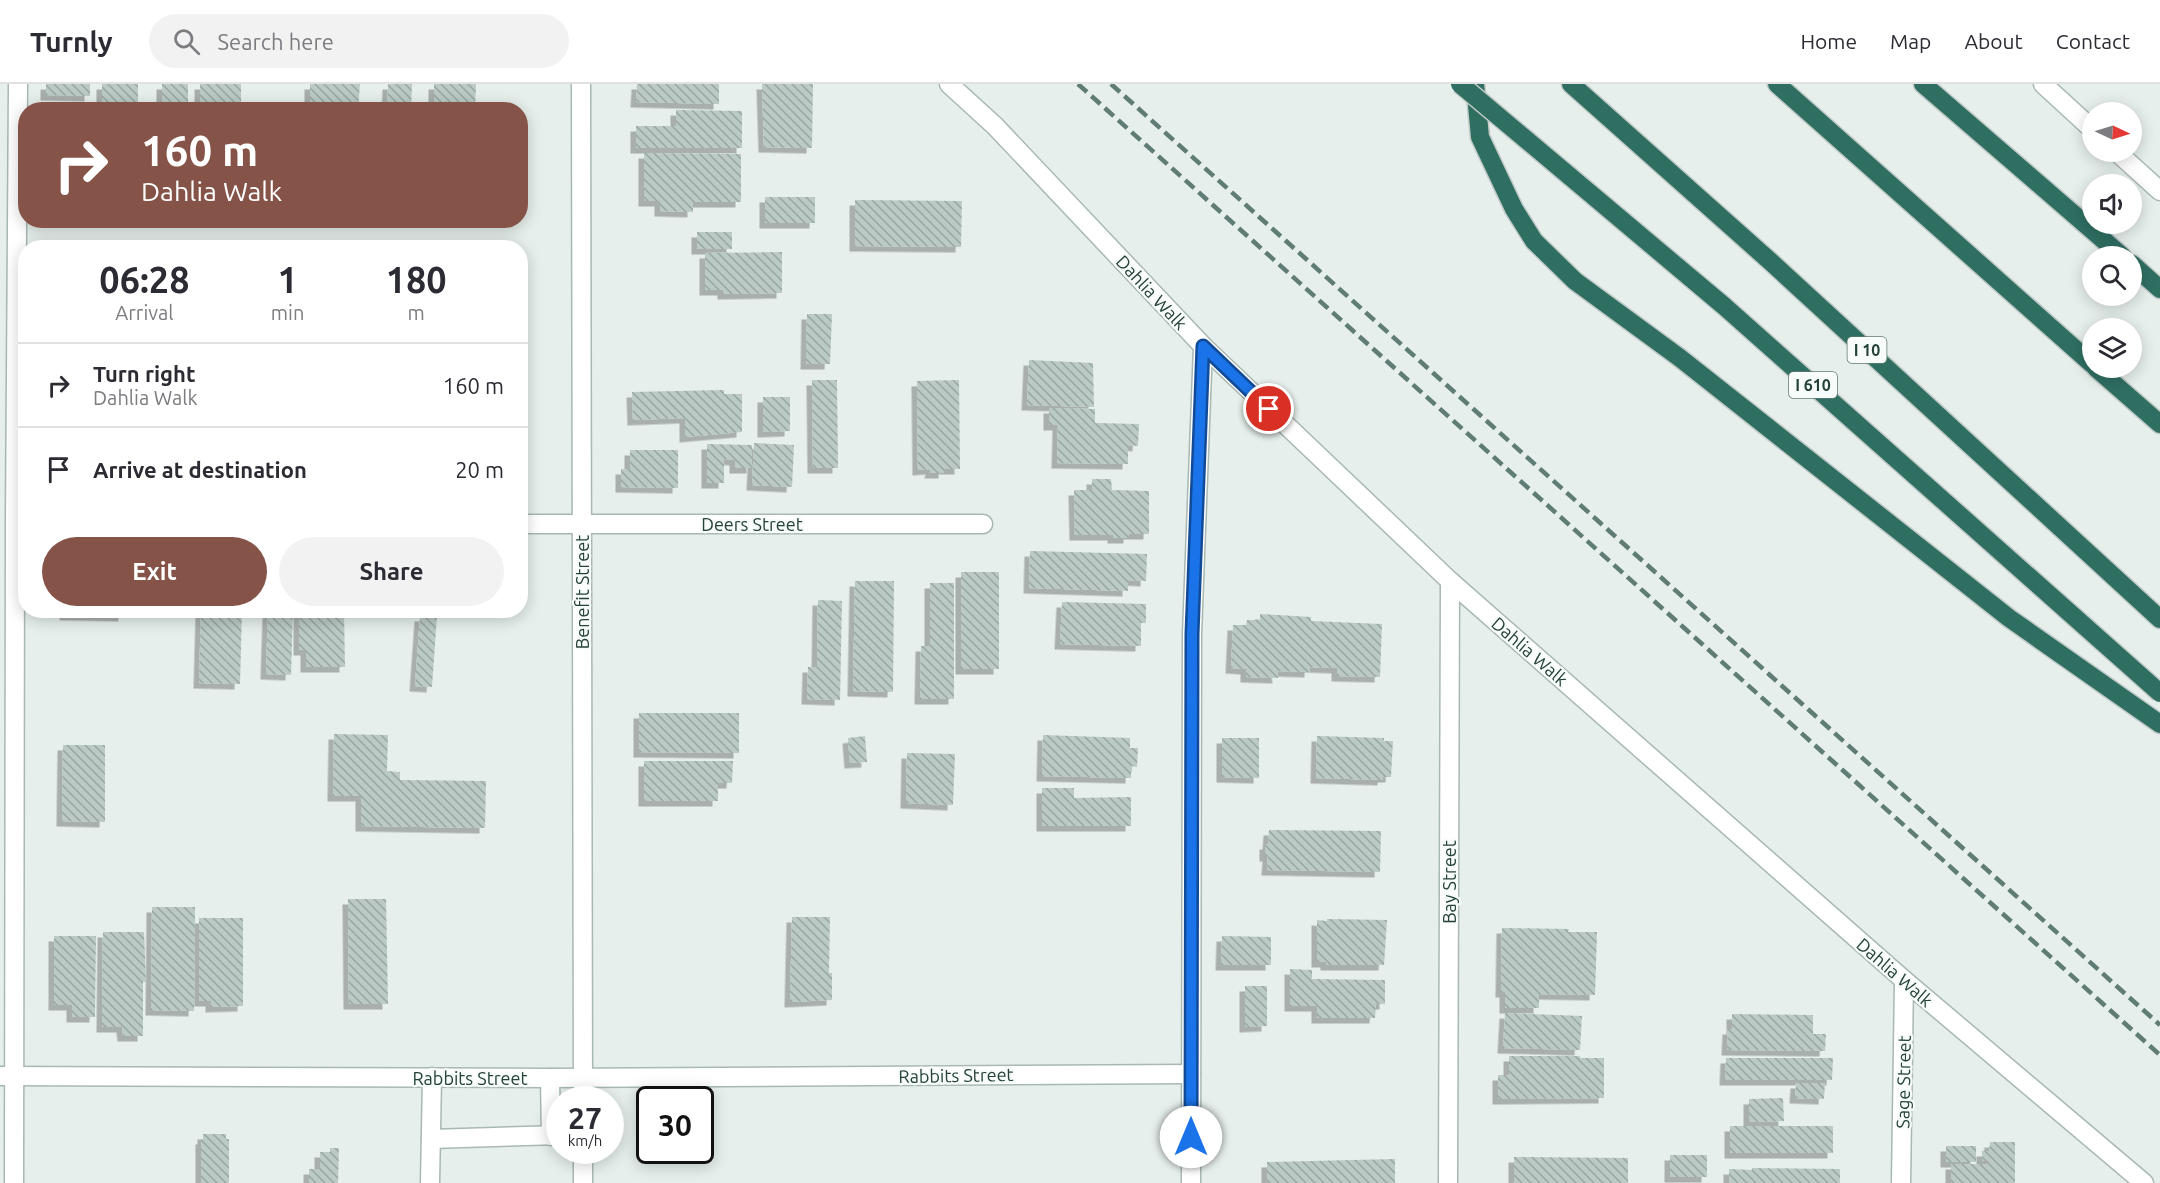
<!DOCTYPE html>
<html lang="en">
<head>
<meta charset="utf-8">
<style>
	body { margin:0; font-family:Ubuntu,sans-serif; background:#f2f2f3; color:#2b2b33; height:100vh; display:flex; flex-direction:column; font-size:22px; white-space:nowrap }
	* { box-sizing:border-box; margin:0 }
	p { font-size:20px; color:#7c7c81 }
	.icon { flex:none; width:33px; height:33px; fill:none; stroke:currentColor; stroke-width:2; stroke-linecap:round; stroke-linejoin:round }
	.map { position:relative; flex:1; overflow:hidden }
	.sheet { position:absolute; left:18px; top:156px; width:510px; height:378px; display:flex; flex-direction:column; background:#fff; border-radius:24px; box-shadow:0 3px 15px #0003 }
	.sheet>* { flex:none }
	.hud { position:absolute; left:18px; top:18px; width:510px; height:126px; border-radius:24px; box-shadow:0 3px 15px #0003; background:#855347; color:#fff; overflow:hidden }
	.needle { width:39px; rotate:94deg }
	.tools { position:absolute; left:2082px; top:18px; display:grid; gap:12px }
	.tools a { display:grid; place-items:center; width:60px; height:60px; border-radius:50%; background:#fff; box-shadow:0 3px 15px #0003; font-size:30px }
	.speed { position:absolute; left:546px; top:1002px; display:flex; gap:12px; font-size:30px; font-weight:700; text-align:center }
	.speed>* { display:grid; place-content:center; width:78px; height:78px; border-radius:50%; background:#fff; box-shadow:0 3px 15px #0003; line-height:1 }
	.speed small { font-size:15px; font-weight:400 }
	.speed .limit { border:3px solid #111; border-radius:9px; background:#fff; color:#111 }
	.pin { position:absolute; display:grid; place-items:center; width:51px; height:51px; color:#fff; margin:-26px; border:3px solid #fff; border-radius:50%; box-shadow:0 2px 6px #0007 }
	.me { position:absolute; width:66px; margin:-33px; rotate:0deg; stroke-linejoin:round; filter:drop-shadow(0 0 4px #0008) }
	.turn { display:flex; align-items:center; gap:21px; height:126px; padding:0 24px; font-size:27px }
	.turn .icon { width:78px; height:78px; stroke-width:2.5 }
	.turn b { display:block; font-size:42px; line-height:51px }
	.eta { display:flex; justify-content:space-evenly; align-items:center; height:102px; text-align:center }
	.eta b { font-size:36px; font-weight:600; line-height:42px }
	.action { display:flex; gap:12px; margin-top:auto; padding:12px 24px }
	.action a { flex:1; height:69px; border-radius:36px; background:#855347; color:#fff; font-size:24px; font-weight:600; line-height:69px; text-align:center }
	.action a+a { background:#f2f2f3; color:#2b2b33 }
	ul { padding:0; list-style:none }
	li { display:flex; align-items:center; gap:18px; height:84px; padding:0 24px; border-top:2px solid #e1e1e2 }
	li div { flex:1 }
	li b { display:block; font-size:22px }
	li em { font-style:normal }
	header { display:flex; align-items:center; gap:36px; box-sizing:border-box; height:84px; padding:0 30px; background:#fff; border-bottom:2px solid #e1e1e2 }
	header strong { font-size:28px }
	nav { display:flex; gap:33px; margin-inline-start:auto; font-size:21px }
	.search { width:420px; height:54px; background:#f2f2f3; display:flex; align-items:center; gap:15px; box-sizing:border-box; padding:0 21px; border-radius:33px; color:#7c7c81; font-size:22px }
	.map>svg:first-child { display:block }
	.building { fill:url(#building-back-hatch); filter:url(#shadow) }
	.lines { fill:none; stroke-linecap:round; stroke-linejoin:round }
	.service-casing { stroke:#a8b8b2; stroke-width:21 }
	.minor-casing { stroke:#a8b8b2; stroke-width:21 }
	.motorway-casing { stroke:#c2cac8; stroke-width:21 }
	.service { stroke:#fff; stroke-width:18 }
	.minor { stroke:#fff; stroke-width:18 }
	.motorway { stroke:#2f6f62; stroke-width:18 }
	.rail { stroke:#5f7d75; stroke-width:4.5; stroke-dasharray:12 6; stroke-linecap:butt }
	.motorway-bridge-casing { stroke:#c2cac8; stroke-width:21; stroke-linecap:butt }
	.motorway-bridge { stroke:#2f6f62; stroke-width:18 }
	.route-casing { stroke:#114b97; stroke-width:15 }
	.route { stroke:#1a73e8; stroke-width:10 }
	.labels { text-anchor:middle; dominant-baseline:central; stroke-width:4.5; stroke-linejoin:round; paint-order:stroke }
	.shield { fill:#f7fbf9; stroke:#637a73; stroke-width:1.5 }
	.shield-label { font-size:16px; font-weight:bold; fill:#24423a }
	.street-label { font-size:18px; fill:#24423a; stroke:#f7fbf9 }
</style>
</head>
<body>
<header>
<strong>Turnly</strong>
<div class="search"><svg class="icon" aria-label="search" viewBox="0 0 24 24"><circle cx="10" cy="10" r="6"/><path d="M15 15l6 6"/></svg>Search here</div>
<nav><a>Home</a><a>Map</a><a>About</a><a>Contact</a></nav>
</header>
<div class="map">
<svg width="2160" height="1099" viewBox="0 0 2160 1099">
	<defs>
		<pattern id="building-back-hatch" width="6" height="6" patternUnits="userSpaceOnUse" patternTransform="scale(1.5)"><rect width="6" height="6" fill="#bbcac4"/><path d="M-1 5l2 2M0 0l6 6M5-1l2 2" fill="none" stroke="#98a6a0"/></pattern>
		<filter id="shadow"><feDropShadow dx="-5.5" dy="5.5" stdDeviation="0" flood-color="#0004"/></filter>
	</defs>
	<rect width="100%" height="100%" fill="#e6efeb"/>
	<g class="building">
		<polygon points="46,0 90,0 90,12 46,11"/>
		<rect x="102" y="0" width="36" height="26"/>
		<rect x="162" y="0" width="26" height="26"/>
		<rect x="200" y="0" width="41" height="26"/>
		<polygon points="310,0 360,0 358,26 310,26"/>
		<polygon points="388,0 412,0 411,26 387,26"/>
		<polygon points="434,0 476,0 475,26 434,26"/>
		<polygon points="637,0 719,0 719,20 636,18"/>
		<polygon points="762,0 813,0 812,64 764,63"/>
		<polygon points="676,26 742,27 742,64 636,64 636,42 676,42"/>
		<polygon points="644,69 741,70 741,118 693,118 693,128 660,127 660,117 644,117"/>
		<rect x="765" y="113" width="50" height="26"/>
		<polygon points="855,116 962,117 961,163 855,162"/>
		<rect x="697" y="148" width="35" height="17"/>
		<polygon points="782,168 782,209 723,210 723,206 705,206 705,169"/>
		<polygon points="807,230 832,230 830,280 806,280"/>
		<polygon points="1029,276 1093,279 1094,323 1027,321"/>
		<polygon points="812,296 837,296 838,384 813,384"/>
		<polygon points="959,296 960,385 944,385 944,389 930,389 931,385 918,386 917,297"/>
		<polygon points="724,306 724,310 742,310 742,348 685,353 685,334 633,336 632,308"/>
		<polygon points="763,313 790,313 790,347 763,348"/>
		<polygon points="1049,324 1095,325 1095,339 1139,340 1138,362 1128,361 1128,380 1057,379 1058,341 1049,341"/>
		<polygon points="754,359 794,361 792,403 752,401"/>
		<polygon points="707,360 752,361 752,384 735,384 735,376 724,375 724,399 707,399"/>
		<polygon points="630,366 678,366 678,404 621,403 621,385 630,385"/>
		<polygon points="1092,395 1111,395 1112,406 1149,407 1149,450 1129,450 1129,454 1113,454 1113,451 1075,451 1074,406 1092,406"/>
		<polygon points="1030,467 1147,470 1146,497 1128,496 1128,507 1029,504"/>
		<rect x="961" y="488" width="38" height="97"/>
		<polygon points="855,497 894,497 893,608 853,607"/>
		<polygon points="930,499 954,499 954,615 920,615 921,562 930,562"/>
		<polygon points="818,516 842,517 840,616 807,615 808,583 817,583"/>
		<polygon points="1062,518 1146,520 1146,539 1141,539 1141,562 1060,560"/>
		<polygon points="65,526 124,526 124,532 65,531"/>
		<polygon points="201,526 242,526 240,600 199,599"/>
		<polygon points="268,526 293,526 291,591 266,590"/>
		<polygon points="299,526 344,526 345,583 306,583 306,566 299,566"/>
		<polygon points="1260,530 1311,533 1311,537 1382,540 1380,593 1337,592 1337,584 1310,583 1310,588 1277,587 1278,594 1246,593 1246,585 1231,584 1233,541 1246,541 1247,536 1260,536"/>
		<polygon points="420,532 437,532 432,603 415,602"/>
		<polygon points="639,629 739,629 739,669 639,668"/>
		<polygon points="334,650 388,651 387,687 400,688 400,696 486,697 485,744 361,742 361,712 333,712"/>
		<polygon points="1043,651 1130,654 1130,664 1138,664 1137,683 1131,682 1131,694 1042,692"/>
		<polygon points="865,652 867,678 850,679 848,654"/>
		<polygon points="1317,652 1384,654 1384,657 1393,657 1391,693 1383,693 1383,696 1316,694"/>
		<polygon points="1222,654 1259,654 1259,694 1222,693"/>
		<polygon points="63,661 105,661 105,738 62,737"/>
		<polygon points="907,669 955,670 953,721 906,719"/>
		<polygon points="644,677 733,677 732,699 718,699 718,717 644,717"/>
		<polygon points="1042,704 1074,704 1074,714 1131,713 1131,742 1042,742"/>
		<polygon points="1269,746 1381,747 1380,788 1267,786 1268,772 1265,772 1265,760 1268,760"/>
		<polygon points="348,815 386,815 388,920 349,920"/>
		<polygon points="152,823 195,823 194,927 151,926"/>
		<polygon points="792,833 830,833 829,889 832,889 832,916 790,918"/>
		<polygon points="199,834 243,834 243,922 211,923 211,917 199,917"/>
		<polygon points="1327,835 1387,836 1384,881 1326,881 1326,878 1317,878 1317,836 1327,837"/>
		<polygon points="1502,844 1569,845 1568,848 1597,848 1595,911 1539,910 1539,924 1505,924 1505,908 1501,908"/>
		<polygon points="103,848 144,848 146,898 143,898 143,952 123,952 122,943 102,943"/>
		<polygon points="54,852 96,852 95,933 72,933 72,921 54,921"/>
		<polygon points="1222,852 1271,853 1271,881 1221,881"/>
		<polygon points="1290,885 1312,886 1312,895 1385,896 1385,920 1376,920 1375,934 1317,934 1317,922 1290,922"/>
		<polygon points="1245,902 1267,902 1267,942 1245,943"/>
		<polygon points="1505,929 1582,932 1580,966 1503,964"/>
		<polygon points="1732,930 1813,931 1813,950 1826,950 1825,967 1727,966 1728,945 1732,945"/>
		<polygon points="1509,972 1580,972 1580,974 1604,974 1604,1014 1498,1015 1498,991 1509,991"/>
		<polygon points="1726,974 1833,974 1832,996 1725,996"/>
		<polygon points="1796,999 1825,999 1824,1015 1795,1014"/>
		<polygon points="1783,1014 1784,1037 1749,1038 1749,1015"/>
		<rect x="1730" y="1042" width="103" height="27"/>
		<polygon points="203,1050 226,1050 226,1055 229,1055 229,1099 201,1099 201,1055 203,1055"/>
		<polygon points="1990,1058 2015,1058 2015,1099 1951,1099 1951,1080 1989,1080 1989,1077 1982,1077 1982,1067 1989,1067"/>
		<rect x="1946" y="1062" width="30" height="16"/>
		<polygon points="330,1064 339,1064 338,1099 309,1099 309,1085 320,1085 320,1068 330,1068"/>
		<rect x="1670" y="1071" width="37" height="22"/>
		<polygon points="1514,1073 1628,1074 1628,1099 1514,1099"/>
		<polygon points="1395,1075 1395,1099 1267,1099 1267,1078"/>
		<polygon points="1752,1084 1840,1085 1840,1099 1729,1099 1729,1085 1752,1086"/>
	</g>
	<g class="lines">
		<g class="service-casing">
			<g id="service">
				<polyline points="550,994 551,1052"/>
				<polyline points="431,1055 560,1051"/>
				<polyline points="430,1099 432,993"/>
			</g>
		</g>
		<g class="minor-casing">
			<g id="minor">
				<polyline points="581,0 583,1016"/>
				<polyline points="949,0 995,42 1203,262 1450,497 1904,896 2144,1099"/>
				<polyline points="2043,0 2092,45"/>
				<polyline points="2117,68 2160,107"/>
				<polyline points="520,440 983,440"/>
				<polyline points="0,992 550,994 1191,990"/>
				<polyline points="583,1066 583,1099"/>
				<polyline points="14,1099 15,437 18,0"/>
				<polyline points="1191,1099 1192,550 1203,262"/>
				<polyline points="1448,1099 1450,497"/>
				<polyline points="1901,1099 1904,896"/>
			</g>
		</g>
		<g class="motorway-casing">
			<g id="motorway">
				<polyline points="1475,0 1480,53 1514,125 1534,157 1575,197 1680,274 2009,534 2160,640"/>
				<polyline points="1571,0 1771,178 2160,535"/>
				<polyline points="1777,0 2092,280"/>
				<polyline points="1923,0 2122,172"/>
				<polyline points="2132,180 2160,205"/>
				<polyline points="2096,284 2160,340"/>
			</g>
		</g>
		<use href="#service" class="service"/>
		<use href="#minor" class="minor"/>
		<use href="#motorway" class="motorway"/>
		<g class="rail">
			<polyline points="1078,0 2160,971"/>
			<polyline points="1111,0 2160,941"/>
		</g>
		<g class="motorway-bridge-casing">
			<polyline id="motorway-bridge" points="1460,0 1724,222 2160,609"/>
		</g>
		<use href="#motorway-bridge" class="motorway-bridge"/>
	</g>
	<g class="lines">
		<g class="route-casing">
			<polyline id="route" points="1191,1053 1192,550 1203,262 1269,325"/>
		</g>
		<use href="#route" class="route"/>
	</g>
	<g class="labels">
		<g class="shield">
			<rect x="1847.5" y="253" width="39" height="26" rx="4.5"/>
			<rect x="1789" y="288" width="48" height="26" rx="4.5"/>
		</g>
		<g class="shield-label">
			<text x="1867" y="266">I 10</text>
			<text x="1813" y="301">I 610</text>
		</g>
		<g class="street-label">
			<text transform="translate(1152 208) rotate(47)">Dahlia Walk</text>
			<text x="752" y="440">Deers Street</text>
			<text transform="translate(582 508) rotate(-90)">Benefit Street</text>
			<text transform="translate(1530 567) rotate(41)">Dahlia Walk</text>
			<text transform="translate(1449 798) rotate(-90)">Bay Street</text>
			<text transform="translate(1895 888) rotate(41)">Dahlia Walk</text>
			<text transform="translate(956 991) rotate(-1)">Rabbits Street</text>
			<text x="470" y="994">Rabbits Street</text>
			<text transform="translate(1903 998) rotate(-89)">Sage Street</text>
		</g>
	</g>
</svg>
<div class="tools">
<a><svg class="needle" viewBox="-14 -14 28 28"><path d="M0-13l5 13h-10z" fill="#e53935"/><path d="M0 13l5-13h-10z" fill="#7c7c81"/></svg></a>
<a><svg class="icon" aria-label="sound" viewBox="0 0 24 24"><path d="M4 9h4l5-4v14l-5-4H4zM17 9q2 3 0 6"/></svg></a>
<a><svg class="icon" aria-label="search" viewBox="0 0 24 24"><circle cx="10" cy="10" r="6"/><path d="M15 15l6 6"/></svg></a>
<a><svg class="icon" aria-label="layers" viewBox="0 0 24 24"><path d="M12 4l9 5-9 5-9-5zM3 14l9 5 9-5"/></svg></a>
</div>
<div class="speed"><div>27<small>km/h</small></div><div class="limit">30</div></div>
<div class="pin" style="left:1269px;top:325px;background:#d93025"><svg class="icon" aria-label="arrive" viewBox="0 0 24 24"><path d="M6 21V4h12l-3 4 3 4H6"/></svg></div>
<svg class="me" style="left:1191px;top:1053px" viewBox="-20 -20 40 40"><circle r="19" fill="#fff"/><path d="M0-13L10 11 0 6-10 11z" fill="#1a73e8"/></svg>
<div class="hud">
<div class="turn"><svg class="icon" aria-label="right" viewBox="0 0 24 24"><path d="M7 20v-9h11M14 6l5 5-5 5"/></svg><div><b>160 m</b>Dahlia Walk</div></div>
</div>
<section class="sheet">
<div class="eta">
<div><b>06:28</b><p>Arrival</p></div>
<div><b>1</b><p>min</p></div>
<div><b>180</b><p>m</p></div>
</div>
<ul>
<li><svg class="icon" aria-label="right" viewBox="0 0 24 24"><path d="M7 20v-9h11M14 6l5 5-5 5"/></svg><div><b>Turn right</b><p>Dahlia Walk</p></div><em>160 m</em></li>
<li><svg class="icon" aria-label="arrive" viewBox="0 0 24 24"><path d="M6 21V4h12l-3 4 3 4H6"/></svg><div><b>Arrive at destination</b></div><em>20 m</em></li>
</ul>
<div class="action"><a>Exit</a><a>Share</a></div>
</section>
</div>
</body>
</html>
